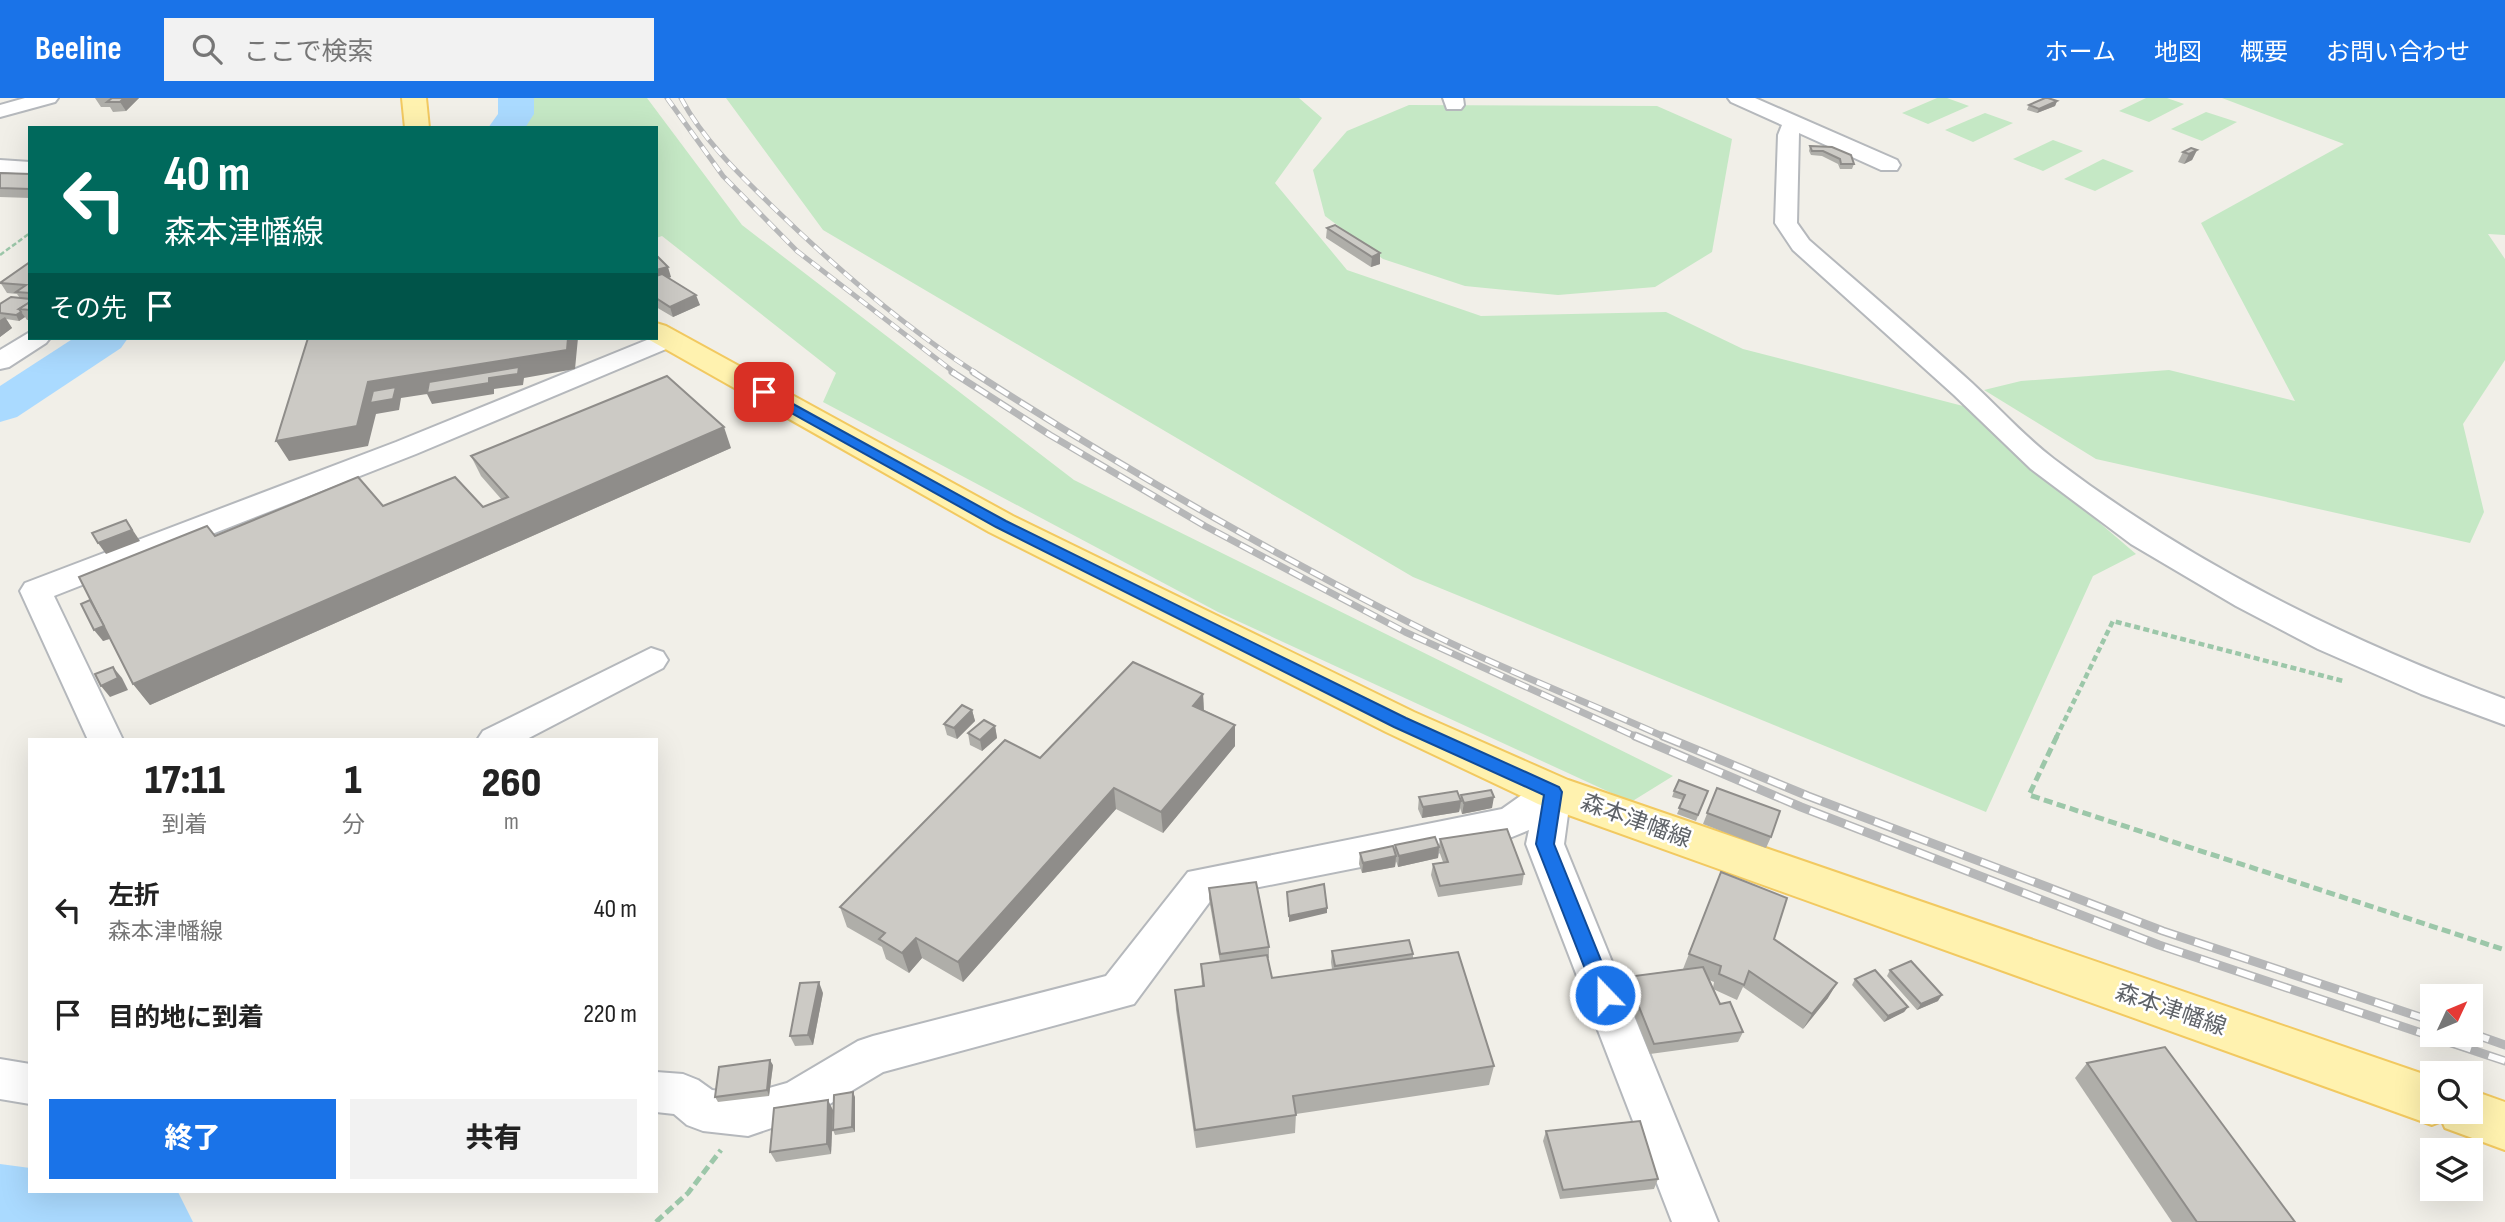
<!DOCTYPE html>
<html lang="ja">
<head>
<meta charset="utf-8">
<style>
	body { margin:0; font-family:"Sofia Sans Condensed","Noto Sans JP",sans-serif; background:#f2f2f2; color:#222; height:100vh; display:flex; flex-direction:column; font-size:26px; white-space:nowrap }
	* { box-sizing:border-box; margin:0 }
	p { font-size:23px; color:#767676 }
	.icon { flex:none; width:38px; height:38px; fill:none; stroke:currentColor; stroke-width:2; stroke-linecap:round; stroke-linejoin:round }
	.map { position:relative; flex:1; overflow:hidden }
	.drawer { position:absolute; left:28px; top:640px; width:630px; height:455px; display:flex; flex-direction:column; background:#fff; border-radius:0px; box-shadow:0 7px 28px #0002 }
	.drawer>* { flex:none }
	.guide { position:absolute; left:28px; top:28px; width:630px; height:214px; border-radius:0px; box-shadow:0 7px 28px #0002; background:#00695c; color:#fff; overflow:hidden }
	.needle { width:46px; rotate:46deg }
	.controls { position:absolute; left:2420px; top:886px; display:grid; gap:14px }
	.controls a { display:grid; place-items:center; width:63px; height:63px; border-radius:0px; background:#fff; box-shadow:0 7px 28px #0002; font-size:35px }
	.pin { position:absolute; display:grid; place-items:center; width:60px; height:60px; color:#fff; margin:-30px; border-radius:14px; box-shadow:0 4px 10px #0006 }
	.me { position:absolute; width:77px; margin:-38px; rotate:338deg; stroke-linejoin:round; filter:drop-shadow(0 0 5px #0008) }
	.turn { display:flex; align-items:center; gap:24px; height:147px; padding:0 21px; font-size:32px }
	.turn .icon { width:91px; height:91px; stroke-width:2.5 }
	.turn b { display:block; font-size:49px; line-height:60px }
	.then { display:flex; align-items:center; height:66px; padding:0 21px; background:#0003; gap:14px; font-size:26px }
	.eta { display:flex; justify-content:space-evenly; align-items:center; height:119px; text-align:center }
	.eta b { font-size:42px; font-weight:800; line-height:49px }
	.button { display:flex; gap:14px; margin-top:auto; padding:14px 21px }
	.button a { flex:1; height:80px; border-radius:0px; background:#1a73e8; color:#fff; font-size:28px; font-weight:800; line-height:80px; text-align:center }
	.button a+a { background:#f2f2f2; color:#222 }
	ul { padding:0; list-style:none }
	li { display:flex; align-items:center; gap:21px; height:105px; padding:0 21px }
	li div { flex:1 }
	li b { display:block; font-size:26px }
	li em { font-style:normal }
	header { display:flex; align-items:center; gap:42px; box-sizing:border-box; height:98px; padding:0 35px; background:#1a73e8; color:#fff }
	header strong { font-size:33px }
	nav { display:flex; gap:38px; margin-inline-start:auto; font-size:24px }
	.search { width:490px; height:63px; background:#f2f2f2; display:flex; align-items:center; gap:18px; box-sizing:border-box; padding:0 24px; border-radius:0px; color:#767676; font-size:26px }
	.map>svg:first-child { display:block }
	.green { fill:#c5e8c5 }
	.lines { fill:none; stroke-linecap:round; stroke-linejoin:round }
	.river { fill:#aadaff; fill-rule:evenodd }
	.minor-casing { stroke:#b5b8bc; stroke-width:4 }
	.major-casing { stroke:#f2c960; stroke-width:4 }
	.path-far2 { stroke:#9cc7a9; stroke-width:2.5; stroke-dasharray:5 2.5; stroke-linecap:butt }
	.path-far1 { stroke:#9cc7a9; stroke-width:4.5; stroke-dasharray:6 3.5; stroke-linecap:butt }
	.path { stroke:#9cc7a9; stroke-width:5; stroke-dasharray:9 4.5; stroke-linecap:butt }
	.minor { fill:#fff; fill-rule:evenodd }
	.major { fill:#fff2af; fill-rule:evenodd }
	.rail-far2-casing { stroke:#b6b7b8; stroke-width:5 }
	.rail-far1-casing { stroke:#b6b7b8; stroke-width:7 }
	.rail-casing { stroke:#b6b7b8; stroke-width:9 }
	.rail-far2 { stroke:#fff; stroke-width:3.5; stroke-dasharray:10; stroke-linecap:butt }
	.rail-far1 { stroke:#fff; stroke-width:4.5; stroke-dasharray:14; stroke-linecap:butt }
	.rail { stroke:#fff; stroke-width:6; stroke-dasharray:19; stroke-linecap:butt }
	.wall { fill:#afaea9; fill-rule:evenodd }
	.shaded-wall { fill:#8f8d8a }
	.building { fill:#cccac5; stroke:#8f8d8a; stroke-width:2 }
	.route { fill:#1a73e8; stroke:#114b97; stroke-width:2 }
	.labels { text-anchor:middle; dominant-baseline:central; stroke-width:5; stroke-linejoin:round; paint-order:stroke }
	.street-label { font-size:23px; fill:#5f6368; stroke:#fff }
</style>
</head>
<body>
<header>
<strong>Beeline</strong>
<div class="search"><svg class="icon" aria-label="search" viewBox="0 0 24 24"><circle cx="10" cy="10" r="6"/><path d="M15 15l6 6"/></svg>ここで検索</div>
<nav><a>ホーム</a><a>地図</a><a>概要</a><a>お問い合わせ</a></nav>
</header>
<div class="map">
<svg width="2505" height="1124" viewBox="0 0 2505 1124">
	<rect width="100%" height="100%" fill="#f1efe8"/>
	<g class="green">
		<polygon points="532,0 647,0 742,127 1074,382 1673,678 1631,704 1218,514 823,304 836,275 662,138 656,140 656,30 525,30"/>
		<polygon points="726,0 1299,0 1322,20 1275,85 1347,172 1481,218 1666,214 1743,251 1963,308 2136,456 2093,478 1986,714 1413,479 823,132"/>
		<polygon points="1937,0 1947,0 1969,8 1928,26 1902,15"/>
		<polygon points="2146,0 2167,0 2184,6 2149,24 2119,13"/>
		<polygon points="2222,0 2505,0 2505,137 2488,136 2505,161 2505,262 2463,326 2484,414 2470,445 2096,361 1984,292 2021,283 2169,272 2295,303 2201,125 2344,46"/>
		<polygon points="1409,7 1657,8 1732,41 1712,154 1655,189 1558,197 1465,188 1383,161 1325,118 1313,72 1347,33"/>
		<polygon points="2206,14 2237,24 2202,43 2171,31"/>
		<polygon points="1985,15 2013,25 1973,44 1945,32"/>
		<polygon points="2053,42 2083,53 2043,73 2013,61"/>
		<polygon points="2103,61 2134,73 2095,93 2064,81"/>
	</g>
	<g class="lines">
		<g class="river">
			<polygon points="498,0 534,0 534,16 525,30 488,30 498,16"/>
			<polygon points="74,240 128,240 121,250 17,319 0,324 0,288"/>
			<polygon points="0,1066 30,1070 30,1094 178,1094 193,1124 0,1124"/>
		</g>
		<g class="minor-casing">
			<g id="minor">
				<polygon points="25,0 58,0 55,4 0,19 0,7"/>
				<polygon points="1443,0 1463,0 1464,7 1461,11 1447,11"/>
				<path d="M1728,0H1755L1897,62L1900,67L1897,72H1881L1799,35L1797,125L1809,142C1864,190 1919,237 1972,285C1999,310 2025,339 2054,361C2192,466 2342,540 2505,601V627L2421,596L2318,551L2236,508L2131,446L2031,371L1954,297L1793,152L1775,125L1778,37L1782,27L1731,4Z"/>
				<polygon points="0,62 30,64 30,76 0,74"/>
				<polygon points="669,233 678,236 682,241 678,246 416,356 54,498 123,642 88,642 20,493 25,485 396,344"/>
				<polygon points="30,234 30,240 50,240 46,245 9,269 0,271 0,252"/>
				<polygon points="651,550 663,554 668,562 663,570 525,642 477,642 483,633"/>
				<polygon points="1553,680 1566,684 1571,694 1564,746 1718,1124 1672,1124 1526,746 1529,732 1512,739 1214,798 1134,906 883,974 813,1016 748,1038 703,1033 687,1027 674,1016 656,1014 656,974 683,976 698,982 712,992 748,996 787,985 858,943 873,938 1106,878 1188,774 1502,711 1540,684"/>
				<polygon points="0,961 30,966 30,1006 0,1001"/>
			</g>
		</g>
		<g class="major-casing">
			<g id="major">
				<polygon points="402,0 426,0 429,30 405,30"/>
				<polygon points="656,225 666,228 1013,418 1414,614 1568,682 2432,979 2432,1013 2471,1013 2471,992 2505,1004 2505,1052 2445,1030 2442,1023 2432,1027 1538,706 1386,634 989,434 646,240 656,240"/>
			</g>
		</g>
		<polyline class="path-far2" points="0,157 30,135"/>
		<polyline class="path-far1" points="2056,640 2113,523 2343,583"/>
		<g class="path">
			<polyline points="2057,638 2029,697 2505,852"/>
			<polyline points="656,1124 688,1095 721,1052"/>
		</g>
		<use href="#minor" class="minor"/>
		<use href="#major" class="major"/>
		<g class="rail-far2-casing">
			<g id="rail-far2">
				<polyline points="667,0 723,78 797,153 955,275"/>
				<path d="M681,0C703,42 740,77 774,110C836,170 903,228 976,275"/>
			</g>
		</g>
		<g class="rail-far1-casing">
			<g id="rail-far1">
				<polyline points="952,274 1050,337 1205,428 1405,534 1639,640"/>
				<path d="M973,274C1114,365 1261,449 1410,525C1494,568 1582,602 1667,640"/>
			</g>
		</g>
		<g class="rail-casing">
			<g id="rail">
				<polyline points="1635,638 1801,709 2159,847 2505,963"/>
				<polyline points="1663,638 1808,698 2163,833 2432,923"/>
				<polyline points="2471,935 2505,947"/>
			</g>
		</g>
		<use href="#rail-far2" class="rail-far2"/>
		<use href="#rail-far1" class="rail-far1"/>
		<use href="#rail" class="rail"/>
	</g>
	<g class="wall">
		<polygon points="95,0 139,0 126,13 113,14 110,9 101,9"/>
		<polygon points="2057,3 2055,8 2037,15 2027,12 2029,7"/>
		<polygon points="1810,48 1854,66 1852,71 1840,71 1838,66 1822,58 1811,57 1809,53"/>
		<polygon points="2197,52 2192,62 2184,66 2178,64 2183,54"/>
		<polygon points="0,75 30,76 30,100 0,99"/>
		<polygon points="1335,127 1380,166 1371,169 1326,140 1327,130"/>
		<polygon points="656,157 671,179 669,180 700,207 673,219 656,209"/>
		<polygon points="30,164 30,222 27,222 25,219 19,223 6,221 12,230 0,239 0,206 20,200 17,196 7,195 0,184"/>
		<polygon points="731,350 150,607 133,586 110,541 103,543 90,502 215,438 383,408 483,409 502,402 481,378 471,358"/>
		<polygon points="1203,596 1204,612 1235,627 1235,648 1163,735 1116,711 963,884 922,860 909,875 886,861 882,849 847,829 840,809 1040,660"/>
		<polygon points="972,612 975,623 957,641 947,637 944,626"/>
		<polygon points="995,628 997,640 982,653 970,647 968,635"/>
		<polygon points="1717,690 1771,739 1766,750 1703,726"/>
		<polygon points="1674,693 1708,693 1696,723 1677,716 1683,702 1672,699"/>
		<polygon points="1461,697 1492,710 1462,716 1460,710 1459,714 1422,720 1418,711 1419,699 1460,701"/>
		<polygon points="1440,741 1524,776 1522,787 1438,799 1431,777 1433,766 1443,764 1439,753 1438,760 1398,769 1396,763 1395,769 1362,775 1359,766 1360,755 1394,753 1395,747 1439,748"/>
		<path d="M1721,774L1774,841L1828,900L1803,931L1743,889L1737,902L1713,891L1720,906L1743,934L1738,944L1650,956L1624,890L1627,879L1683,871ZM1709,882L1714,884L1713,890Z"/>
		<polygon points="1209,790 1269,849 1269,860 1268,860 1272,880 1332,871 1331,864 1332,853 1413,856 1413,860 1494,968 1489,987 1296,1016 1295,1035 1196,1050 1176,912 1175,892 1202,889 1201,866 1220,864 1209,801"/>
		<polygon points="1890,872 1938,903 1917,912 1887,878"/>
		<polygon points="1855,881 1908,909 1904,914 1884,924 1852,887"/>
		<polygon points="823,895 813,947 795,948 790,938"/>
		<polygon points="2087,965 2295,1124 2172,1124 2075,980"/>
		<polygon points="773,967 769,998 718,1004 715,999"/>
		<polygon points="855,999 855,1034 835,1037 833,1032"/>
		<polygon points="833,1012 831,1056 776,1064 770,1054"/>
		<polygon points="1546,1033 1658,1081 1654,1091 1560,1101 1543,1043"/>
	</g>
	<g class="shaded-wall">
		<polygon points="124,0 139,0 126,13 120,4"/>
		<polygon points="2057,3 2055,8 2037,15 2039,11"/>
		<polygon points="2197,52 2192,62 2184,66 2189,56"/>
		<polygon points="1380,155 1380,166 1371,169 1372,159"/>
		<polygon points="668,169 671,179 656,184 656,172"/>
		<polygon points="696,197 700,207 673,219 670,209"/>
		<polygon points="21,214 25,219 19,223 16,217"/>
		<polygon points="5,219 12,230 0,239 0,222"/>
		<polygon points="568,240 578,240 575,271 524,280 523,287 494,291 494,296 432,306 427,296 401,300 399,312 376,316 368,348 289,363 276,343 368,284"/>
		<polygon points="724,329 731,350 150,607 133,586"/>
		<polygon points="126,422 140,443 106,456 98,445"/>
		<polygon points="92,501 114,539 103,543 94,532"/>
		<polygon points="113,569 122,580 128,592 110,599 101,588"/>
		<polygon points="1203,596 1204,617 1193,608"/>
		<polygon points="972,612 975,623 957,641 954,630"/>
		<polygon points="1235,627 1235,648 1163,735 1161,714"/>
		<polygon points="995,628 997,640 982,653 980,642"/>
		<polygon points="1114,690 1116,711 963,884 958,864"/>
		<polygon points="1494,699 1492,710 1462,716 1464,705"/>
		<polygon points="1461,703 1459,714 1422,720 1423,709"/>
		<polygon points="1439,749 1438,760 1398,769 1399,758"/>
		<polygon points="1396,758 1395,769 1362,775 1363,765"/>
		<polygon points="1327,810 1327,815 1289,824 1289,818"/>
		<polygon points="916,840 922,860 909,875 902,855"/>
		<polygon points="819,884 823,895 813,947 808,937"/>
		<polygon points="1837,885 1828,900 1803,931 1812,916"/>
		<polygon points="1942,897 1938,903 1917,912 1921,906"/>
		<polygon points="1908,909 1904,914 1884,924 1888,918"/>
		<polygon points="770,962 773,967 769,998 767,992"/>
		<polygon points="853,994 855,999 855,1034 852,1029"/>
		<polygon points="828,1002 833,1012 831,1056 827,1046"/>
	</g>
	<g class="building">
		<polygon points="112,0 124,0 120,4 107,4"/>
		<polygon points="2045,0 2048,0 2057,3 2039,11 2029,7"/>
		<polygon points="1810,48 1832,49 1851,57 1854,66 1841,66 1840,61 1823,53 1812,53"/>
		<polygon points="2191,50 2197,52 2189,56 2183,54"/>
		<polygon points="0,75 30,76 30,91 0,90"/>
		<polygon points="1335,127 1380,155 1372,159 1327,130"/>
		<polygon points="656,157 668,169 656,172"/>
		<polygon points="30,164 30,195 16,194 26,187 0,185"/>
		<polygon points="662,176 696,197 670,209 656,200 656,178"/>
		<polygon points="11,199 30,201 30,204 19,211 21,214 16,217 0,215 0,206"/>
		<polygon points="30,204 30,212 19,211"/>
		<polygon points="308,240 568,240 567,252 368,284 357,328 276,343"/>
		<polygon points="519,269 518,276 489,280 489,285 427,295 429,284"/>
		<polygon points="667,278 724,329 133,586 79,479 207,428 215,438 358,379 383,408 455,379 483,409 508,399 471,358"/>
		<polygon points="396,289 393,301 370,305 373,293"/>
		<polygon points="126,422 132,432 98,445 92,435"/>
		<polygon points="90,502 104,528 94,532 81,506"/>
		<polygon points="1133,564 1203,596 1193,608 1235,627 1161,714 1114,690 958,864 916,840 902,855 879,841 885,835 840,809 1005,642 1040,660"/>
		<polygon points="113,569 118,580 101,588 95,576"/>
		<polygon points="962,607 972,612 954,630 944,626"/>
		<polygon points="984,622 995,628 980,642 968,635"/>
		<polygon points="1679,682 1708,693 1698,717 1679,710 1685,697 1674,693"/>
		<polygon points="1717,690 1780,713 1771,739 1707,715"/>
		<polygon points="1491,692 1494,699 1464,705 1461,697"/>
		<polygon points="1457,693 1461,703 1423,709 1419,699"/>
		<polygon points="1507,731 1524,776 1440,788 1433,766 1448,764 1440,741"/>
		<polygon points="1435,739 1439,749 1399,758 1395,747"/>
		<polygon points="1393,748 1396,758 1363,765 1360,755"/>
		<polygon points="1721,774 1787,800 1774,841 1837,885 1812,916 1749,873 1744,887 1719,876 1721,868 1689,856"/>
		<polygon points="1256,784 1269,849 1220,856 1209,790"/>
		<polygon points="1324,786 1327,810 1289,818 1287,794"/>
		<polygon points="1409,842 1413,856 1335,868 1332,853"/>
		<polygon points="1458,854 1494,968 1293,998 1296,1017 1195,1032 1175,892 1204,888 1201,866 1267,857 1272,880"/>
		<polygon points="1911,863 1942,897 1921,906 1890,872"/>
		<polygon points="1703,869 1720,906 1730,904 1743,934 1654,946 1627,879"/>
		<polygon points="1875,872 1908,909 1888,918 1855,881"/>
		<polygon points="819,884 808,937 790,938 800,885"/>
		<polygon points="2165,949 2295,1124 2197,1124 2087,965"/>
		<polygon points="770,962 767,992 715,999 719,969"/>
		<polygon points="853,994 852,1029 833,1032 834,997"/>
		<polygon points="828,1002 827,1046 770,1054 774,1010"/>
		<polygon points="1640,1023 1658,1081 1563,1092 1546,1033"/>
	</g>
	<polygon class="route" points="764,290 1006,423 1406,620 1559,689 1562,694 1554,746 1615,897 1612,904 1605,906 1598,904 1536,746 1544,697 1394,629 996,429 759,297 757,294"/>
	<g class="labels">
		<g class="street-label">
			<text transform="translate(1636 723) rotate(20)">森本津幡線</text>
			<text transform="translate(2171 912) rotate(19)">森本津幡線</text>
		</g>
	</g>
</svg>
<div class="controls">
<a><svg class="needle" viewBox="-14 -14 28 28"><path d="M0-13l5 13h-10z" fill="#e53935"/><path d="M0 13l5-13h-10z" fill="#767676"/></svg></a>
<a><svg class="icon" aria-label="search" viewBox="0 0 24 24"><circle cx="10" cy="10" r="6"/><path d="M15 15l6 6"/></svg></a>
<a><svg class="icon" aria-label="layers" viewBox="0 0 24 24"><path d="M12 4l9 5-9 5-9-5zM3 14l9 5 9-5"/></svg></a>
</div>
<div class="pin" style="left:764px;top:294px;background:#d93025"><svg class="icon" aria-label="arrive" viewBox="0 0 24 24"><path d="M6 21V4h12l-3 4 3 4H6"/></svg></div>
<svg class="me" style="left:1605px;top:897px" viewBox="-20 -20 40 40"><circle r="17" fill="#1a73e8" stroke="#fff" stroke-width="3"/><path d="M0-11L8 9 0 5-8 9z" fill="#fff"/></svg>
<div class="guide">
<div class="turn"><svg class="icon" aria-label="left" viewBox="0 0 24 24"><path d="M17 20v-9H6M10 6l-5 5 5 5"/></svg><div><b>40 m</b>森本津幡線</div></div>
<div class="then">その先<svg class="icon" aria-label="arrive" viewBox="0 0 24 24"><path d="M6 21V4h12l-3 4 3 4H6"/></svg></div>
</div>
<section class="drawer">
<div class="eta">
<div><b>17:11</b><p>到着</p></div>
<div><b>1</b><p>分</p></div>
<div><b>260</b><p>m</p></div>
</div>
<ul>
<li><svg class="icon" aria-label="left" viewBox="0 0 24 24"><path d="M17 20v-9H6M10 6l-5 5 5 5"/></svg><div><b>左折</b><p>森本津幡線</p></div><em>40 m</em></li>
<li><svg class="icon" aria-label="arrive" viewBox="0 0 24 24"><path d="M6 21V4h12l-3 4 3 4H6"/></svg><div><b>目的地に到着</b></div><em>220 m</em></li>
</ul>
<div class="button"><a>終了</a><a>共有</a></div>
</section>
</div>
</body>
</html>
